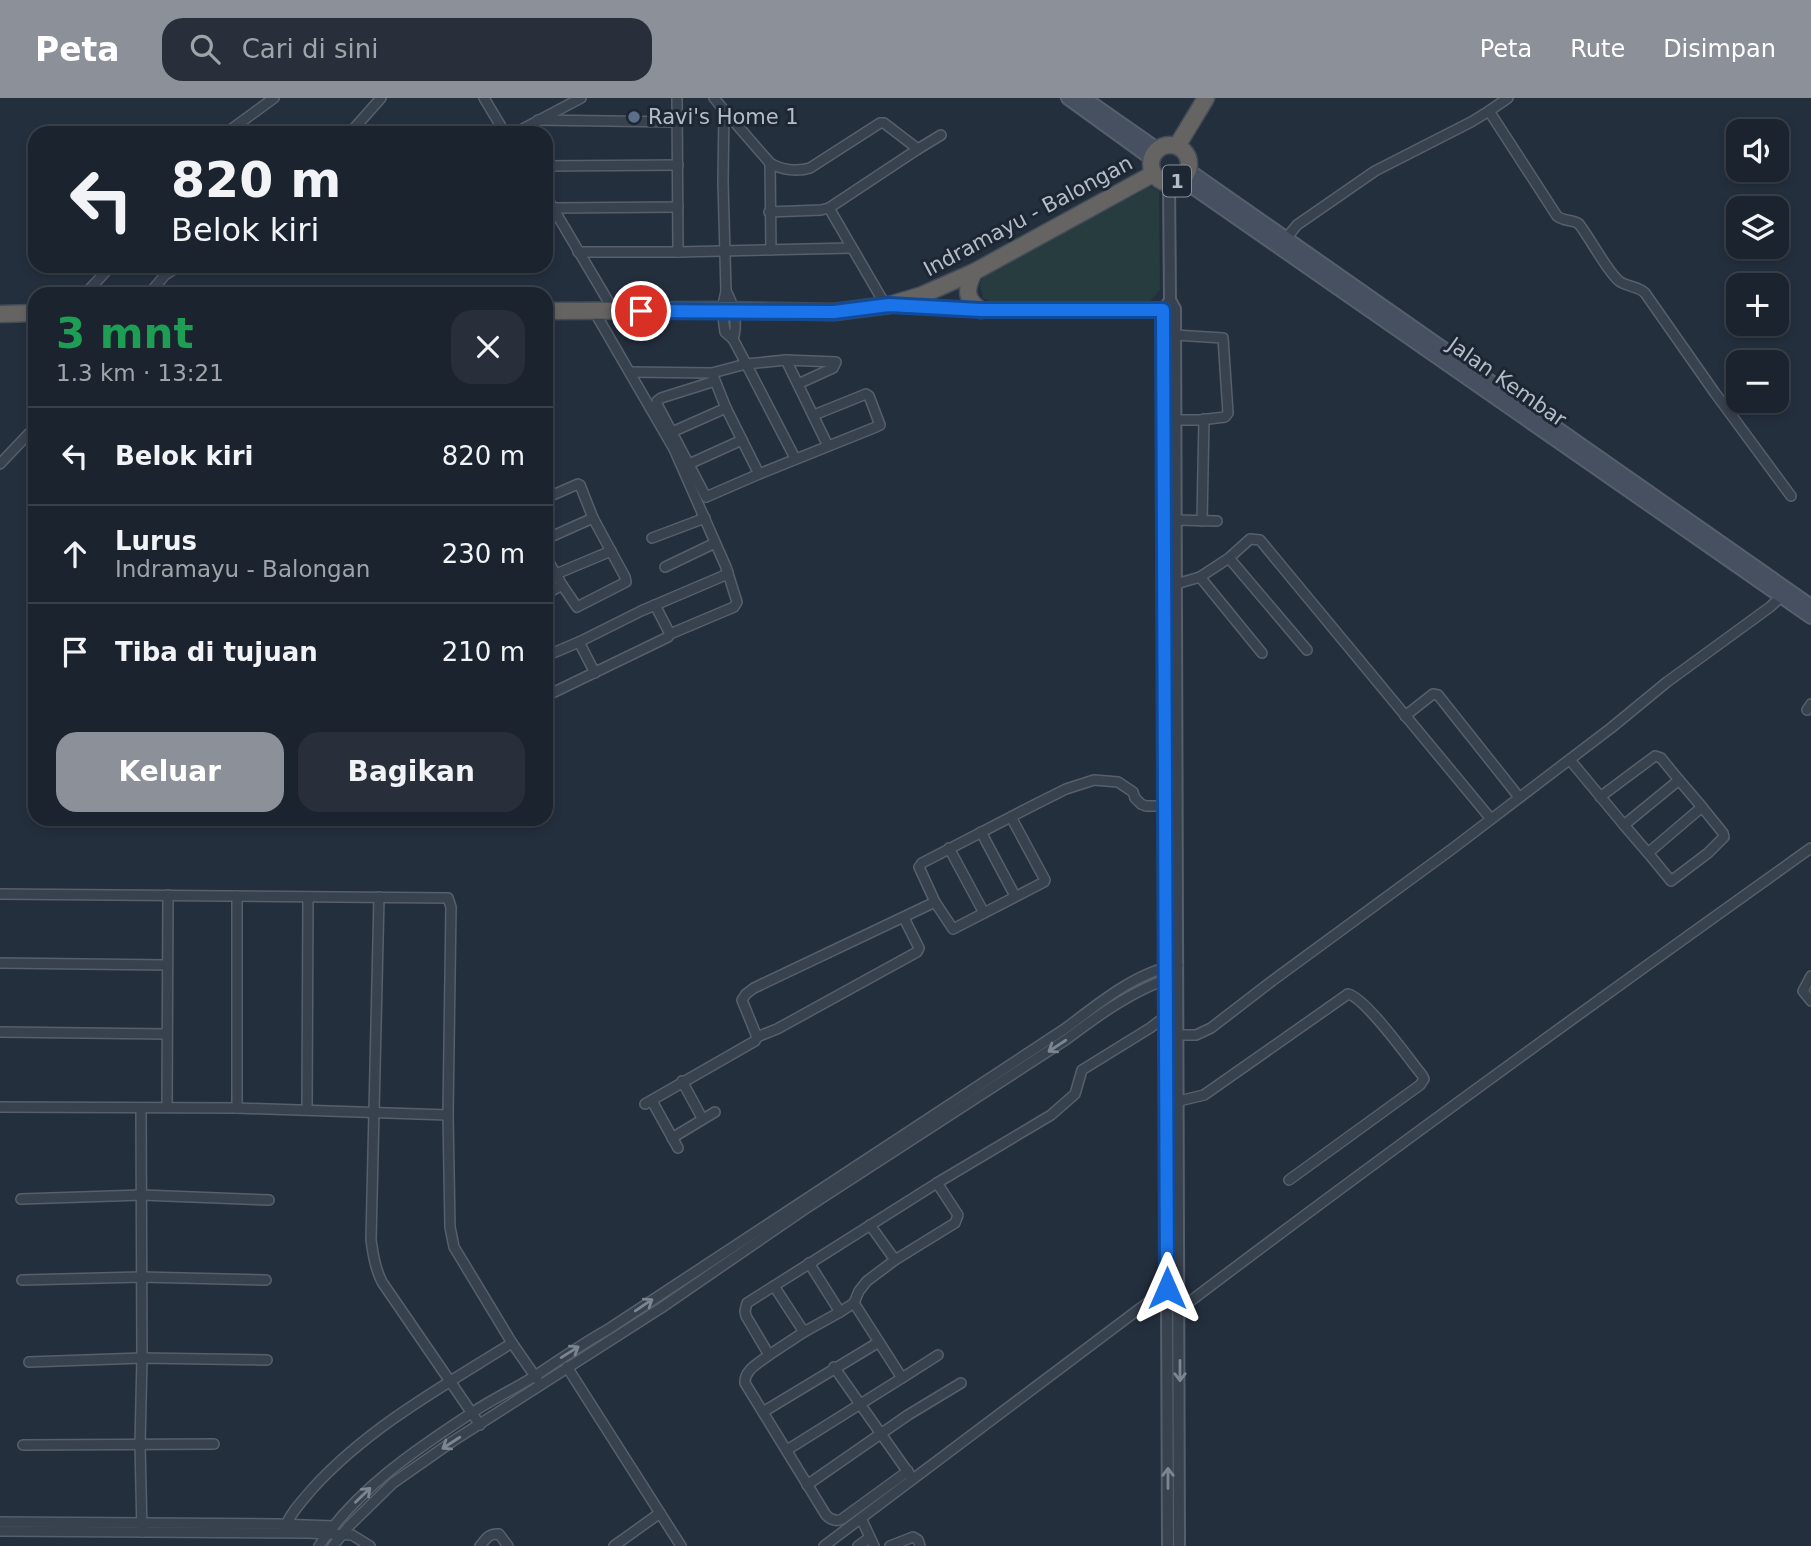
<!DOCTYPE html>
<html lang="id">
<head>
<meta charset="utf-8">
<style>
	body { margin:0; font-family:"DejaVu Sans",sans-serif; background:#282f3a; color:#f1f3f6; height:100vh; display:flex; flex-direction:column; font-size:26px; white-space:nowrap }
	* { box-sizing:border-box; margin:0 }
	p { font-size:23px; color:#a0a4aa }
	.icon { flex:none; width:38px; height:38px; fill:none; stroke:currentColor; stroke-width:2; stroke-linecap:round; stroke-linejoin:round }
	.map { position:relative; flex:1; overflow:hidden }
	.sheet { position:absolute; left:28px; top:189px; width:525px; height:539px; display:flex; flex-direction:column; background:#1b232e; border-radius:21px; box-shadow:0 4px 10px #0003,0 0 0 2px #39404a }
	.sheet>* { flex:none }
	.guide { position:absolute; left:28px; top:28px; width:525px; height:147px; border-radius:21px; box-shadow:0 4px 10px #0003,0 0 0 2px #39404a; background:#1b232e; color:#f1f3f6; overflow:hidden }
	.controls { position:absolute; left:1726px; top:21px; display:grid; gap:14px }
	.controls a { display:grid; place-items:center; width:63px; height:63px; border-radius:14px; background:#1b232e; box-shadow:0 4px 10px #0003,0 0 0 2px #39404a; font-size:35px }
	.pin { position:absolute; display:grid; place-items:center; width:60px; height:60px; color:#fff; margin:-30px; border:4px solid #fff; border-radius:50%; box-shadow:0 2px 7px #0007 }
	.me { position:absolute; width:77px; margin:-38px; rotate:0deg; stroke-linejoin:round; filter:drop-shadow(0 0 5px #0008) }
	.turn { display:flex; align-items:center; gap:24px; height:147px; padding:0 28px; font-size:32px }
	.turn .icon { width:91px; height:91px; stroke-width:2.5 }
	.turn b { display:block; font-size:49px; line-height:60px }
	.round { display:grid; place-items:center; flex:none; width:74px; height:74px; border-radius:21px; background:#282f3a }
	.summary { display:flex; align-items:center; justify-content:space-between; height:119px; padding:0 28px }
	h1 { font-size:42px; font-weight:700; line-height:52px; color:#1e9e55 }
	.cta { display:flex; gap:14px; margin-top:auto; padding:14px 28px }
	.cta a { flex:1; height:80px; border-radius:21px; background:#8c9099; color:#fff; font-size:28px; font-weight:700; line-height:80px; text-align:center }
	.cta a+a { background:#282f3a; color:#f1f3f6 }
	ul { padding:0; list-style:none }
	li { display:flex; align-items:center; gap:21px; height:98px; padding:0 28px; border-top:2px solid #39404a }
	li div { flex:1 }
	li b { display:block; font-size:26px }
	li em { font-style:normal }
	header { display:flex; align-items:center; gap:42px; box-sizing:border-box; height:98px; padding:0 35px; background:#8c9099; color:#fff }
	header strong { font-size:33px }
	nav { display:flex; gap:38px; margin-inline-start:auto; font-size:24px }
	.search { width:490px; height:63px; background:#282f3a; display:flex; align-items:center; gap:18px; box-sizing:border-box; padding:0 24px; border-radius:21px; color:#a0a4aa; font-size:26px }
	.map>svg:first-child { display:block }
	.green { fill:#263c3f }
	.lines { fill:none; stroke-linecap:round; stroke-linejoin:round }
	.minor-casing { stroke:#565f6c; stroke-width:12 }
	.tertiary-casing { stroke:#565f6c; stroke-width:14 }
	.secondary-casing { stroke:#565f6c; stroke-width:16 }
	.trunk-casing { stroke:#434c59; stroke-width:19 }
	.minor { stroke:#38414e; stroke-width:9 }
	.tertiary { stroke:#38414e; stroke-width:10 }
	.secondary { stroke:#465061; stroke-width:12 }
	.trunk { stroke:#656462; stroke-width:16 }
	.oneway { stroke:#7c8592 }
	.route-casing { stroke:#114b97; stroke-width:18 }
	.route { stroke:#1a73e8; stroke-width:12 }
	.service-dot { fill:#5c6f8a; stroke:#1d2633; stroke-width:2.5 }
	.labels { text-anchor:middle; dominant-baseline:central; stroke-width:6; stroke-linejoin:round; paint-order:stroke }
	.shield { fill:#1d2633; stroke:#878f9c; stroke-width:2 }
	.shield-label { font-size:19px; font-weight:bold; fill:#b4bcc9 }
	.poi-label { font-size:21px; fill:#b4bcc9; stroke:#1d2633; text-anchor:start }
	.street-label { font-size:21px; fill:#b4bcc9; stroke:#1d2633 }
</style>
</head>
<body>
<header>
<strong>Peta</strong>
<div class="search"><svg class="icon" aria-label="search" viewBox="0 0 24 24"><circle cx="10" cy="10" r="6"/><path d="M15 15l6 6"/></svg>Cari di sini</div>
<nav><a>Peta</a><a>Rute</a><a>Disimpan</a></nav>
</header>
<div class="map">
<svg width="1811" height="1448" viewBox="0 0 1811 1448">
	<rect width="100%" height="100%" fill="#242f3e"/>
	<polygon class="green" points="1150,89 1159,94 1160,192 1150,203 994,205 983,200 980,187 984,177"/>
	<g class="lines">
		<g class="minor-casing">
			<g id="minor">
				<polyline points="484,0 505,35"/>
				<polyline points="677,0 678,154"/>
				<polyline points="714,0 724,12 723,84 726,193 722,212 725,234 733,241 741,256 795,360"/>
				<path d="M724,12L770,65C781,72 798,74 810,70L880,25H884L918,51L941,37"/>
				<polyline points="1489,13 1508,0"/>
				<polyline points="538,22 677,24"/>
				<polyline points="226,35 274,0"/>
				<polyline points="350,35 381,0"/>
				<polyline points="515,35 581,0"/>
				<polyline points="770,65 771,152"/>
				<polyline points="546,68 678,67"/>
				<polyline points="546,99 553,110 678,109"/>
				<polyline points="553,110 614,213"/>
				<polyline points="829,110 886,208"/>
				<polyline points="769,114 821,112 829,110 918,51"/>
				<path d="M1284,143L1297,127L1375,73L1471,24L1489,13L1557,118C1564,124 1572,121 1579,126C1590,140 1607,173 1619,183C1627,189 1638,188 1645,195L1715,295L1791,398"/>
				<polyline points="578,154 678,154 851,150"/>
				<path d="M726,193C734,207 738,226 733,241"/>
				<polyline points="85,196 111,168"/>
				<polyline points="149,196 165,177 179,168"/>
				<polyline points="901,208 981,212 1167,212"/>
				<polyline points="1175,237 1223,240 1228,315 1225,319 1200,322 1176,322"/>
				<polyline points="786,262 836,264 833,270 798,286"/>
				<polyline points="630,274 712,275"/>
				<polyline points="715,283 661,300 657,303 657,306 706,399 759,376"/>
				<polyline points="814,317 866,296 869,298 880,327 876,329 759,376 726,310 712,275 746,266 786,262 828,348"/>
				<polyline points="672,334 726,310"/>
				<polyline points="0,366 35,329"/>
				<polyline points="689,366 742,342"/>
				<polyline points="546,400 578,386 580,387 593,420 625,479 626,484 577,509 562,487 546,459"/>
				<polyline points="1176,422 1217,423"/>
				<polyline points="1202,423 1204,321"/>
				<polyline points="652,440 705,420"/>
				<polyline points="546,441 593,420"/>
				<polyline points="1229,460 1307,552"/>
				<polyline points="665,469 715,445"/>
				<polyline points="556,476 611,453"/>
				<polyline points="1200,479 1262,555"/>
				<polyline points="1176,486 1200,479 1229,460 1250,441 1260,442 1491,721"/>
				<polyline points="546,496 562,487"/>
				<polyline points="655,507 670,536"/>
				<polyline points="579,544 595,575"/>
				<polyline points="546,558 579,544 641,513 723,478 728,474"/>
				<polyline points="546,598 668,539 670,536 734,509 737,504 726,469 674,351 594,213"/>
				<polyline points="1807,612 1811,606"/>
				<polyline points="1405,618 1433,596 1438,597 1519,699"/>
				<polyline points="1570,662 1624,727 1679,682 1661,660 1655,658 1600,699"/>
				<polyline points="1624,727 1648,755 1702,709 1679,682"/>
				<polyline points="981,734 1015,798"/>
				<polyline points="949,750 984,815"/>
				<polyline points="1648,755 1671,783 1708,755 1724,739 1723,735 1702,709"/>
				<polyline points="0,796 448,800 451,809 448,1017 450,1129 454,1149 512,1245 537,1281"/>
				<path d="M379,799L371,1142C373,1156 375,1170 382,1184L480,1327"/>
				<polyline points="935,804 953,831 1044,784 1045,782 1011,719"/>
				<polyline points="0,865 167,867"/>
				<polyline points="1811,878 1803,893 1811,903"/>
				<polyline points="0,934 166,936"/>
				<polyline points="1179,937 1196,937 1211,930 1272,883 1452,751 1611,630 1667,584 1770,509 1781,499"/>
				<polyline points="757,939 777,931 917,854 919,850 904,820"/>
				<polyline points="682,983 702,1020"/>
				<polyline points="652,1003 678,1050"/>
				<path d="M1179,1003L1204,997L1348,896C1366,900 1408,960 1422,977L1424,981L1420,987L1289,1082"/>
				<polyline points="645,1006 755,943 757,939 742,902 746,896 754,890 935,804 919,769 922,765 1034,707 1066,691 1094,682 1118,684 1133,694 1135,700 1141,706 1146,708 1166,708"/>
				<polyline points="0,1009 237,1010 448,1017"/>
				<polyline points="167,1009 168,797"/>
				<polyline points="237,1010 237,798"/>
				<polyline points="141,1011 142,1260 140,1346 142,1434"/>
				<polyline points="307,1011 308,799"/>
				<polyline points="672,1040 715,1014"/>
				<polyline points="21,1101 142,1097 269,1102"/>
				<polyline points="870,1127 895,1162 955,1125 958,1117 937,1085"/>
				<polyline points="809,1165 840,1214 854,1205 859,1193 867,1183 895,1162"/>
				<polyline points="22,1182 141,1179 266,1182"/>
				<polyline points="774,1188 804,1234 840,1214"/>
				<path d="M1180,1211C1387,1054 1599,901 1811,750"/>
				<polyline points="769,1257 804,1234"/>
				<polyline points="29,1264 142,1260 267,1262"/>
				<polyline points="567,1269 681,1448"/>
				<polyline points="834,1269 910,1377"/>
				<polyline points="902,1280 938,1257"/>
				<polyline points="763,1314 879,1244"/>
				<polyline points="23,1347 214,1346"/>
				<polyline points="787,1352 902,1280 854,1205"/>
				<path d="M908,1373L842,1421C836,1424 831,1422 826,1417L745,1285C744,1272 759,1265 769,1257L746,1218L745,1213L747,1205L937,1085L1051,1017L1075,996L1082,972L1150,930L1166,918"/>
				<polyline points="807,1387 908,1317 961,1285"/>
				<polyline points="861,1420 874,1448"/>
				<polyline points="0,1424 277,1426 334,1428"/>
				<path d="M285,1429C291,1414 303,1402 313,1390C369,1329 443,1288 512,1245"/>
				<polyline points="0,1433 308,1435 352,1437 370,1448"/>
				<path d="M319,1448C356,1392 415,1352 470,1316C491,1302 514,1291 535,1278C559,1262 582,1246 607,1232L1066,930C1098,906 1137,873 1178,867"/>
				<path d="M333,1448L348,1429L393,1385L453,1343L661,1210L805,1111L1067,941C1100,916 1132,893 1172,879"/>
				<path d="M480,1448C486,1441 489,1435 499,1436L508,1448"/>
				<polyline points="614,1448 660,1415"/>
				<polyline points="824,1448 1167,1190"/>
				<polyline points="858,1448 869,1440"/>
				<polyline points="890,1448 913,1439 918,1442 920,1448"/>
			</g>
		</g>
		<g class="tertiary-casing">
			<g id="tertiary">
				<polyline points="1170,202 1175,211 1179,1448"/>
				<polyline points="1168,1448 1163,213 1170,202 1169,85"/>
			</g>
		</g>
		<g class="secondary-casing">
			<g id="secondary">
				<polyline points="1068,0 1151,60"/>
				<polyline points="1084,0 1157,51"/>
				<polyline points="1188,72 1811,508"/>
				<polyline points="1181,81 1811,519"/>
			</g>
		</g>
		<g class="trunk-casing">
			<g id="trunk">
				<circle cx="1170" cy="66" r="19"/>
				<polyline points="1177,48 1206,0"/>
				<path d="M974,174C966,190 964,201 981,212"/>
				<polyline points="546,213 722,212 834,214 889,207 922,197 974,174 1153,76"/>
				<polyline points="0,216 35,215"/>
			</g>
		</g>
		<use href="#minor" class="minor"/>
		<use href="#tertiary" class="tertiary"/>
		<use href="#secondary" class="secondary"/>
		<use href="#trunk" class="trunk"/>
	</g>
	<defs><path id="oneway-shaft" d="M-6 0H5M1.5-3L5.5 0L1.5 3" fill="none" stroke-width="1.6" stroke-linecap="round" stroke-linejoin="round" transform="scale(1.75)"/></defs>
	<g class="oneway">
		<use href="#oneway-shaft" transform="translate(1057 948) rotate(147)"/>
		<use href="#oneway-shaft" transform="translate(644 1207) rotate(-34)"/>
		<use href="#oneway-shaft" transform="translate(570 1254) rotate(-32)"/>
		<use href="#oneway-shaft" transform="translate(1180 1273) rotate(90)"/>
		<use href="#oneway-shaft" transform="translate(451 1345) rotate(147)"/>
		<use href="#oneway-shaft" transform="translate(1168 1380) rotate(-90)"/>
		<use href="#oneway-shaft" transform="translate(363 1397) rotate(-44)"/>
	</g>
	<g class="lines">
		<g class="route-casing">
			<polyline id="route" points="641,213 834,214 889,207 981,212 1163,212 1167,1190"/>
		</g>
		<use href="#route" class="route"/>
	</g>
	<circle class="service-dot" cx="634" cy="19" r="7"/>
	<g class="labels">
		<rect class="shield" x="1163" y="67.5" width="28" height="31" rx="5"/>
		<g class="shield-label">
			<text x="1177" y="83">1</text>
		</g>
		<g class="poi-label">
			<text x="648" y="19">Ravi's Home 1</text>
		</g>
		<g class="street-label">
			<text transform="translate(1028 118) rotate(-28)">Indramayu - Balongan</text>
			<text transform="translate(1507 284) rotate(35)">Jalan Kembar</text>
		</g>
	</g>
</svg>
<div class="controls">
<a><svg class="icon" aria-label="sound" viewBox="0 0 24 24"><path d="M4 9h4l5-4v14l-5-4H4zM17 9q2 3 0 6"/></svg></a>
<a><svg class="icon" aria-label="layers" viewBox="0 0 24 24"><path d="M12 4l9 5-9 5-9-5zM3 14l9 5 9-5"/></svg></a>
<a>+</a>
<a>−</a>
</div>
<div class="pin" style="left:641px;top:213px;background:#d93025"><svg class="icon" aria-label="arrive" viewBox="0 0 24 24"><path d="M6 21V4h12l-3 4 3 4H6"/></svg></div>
<svg class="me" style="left:1167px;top:1190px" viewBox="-20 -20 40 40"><path d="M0-17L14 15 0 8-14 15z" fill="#1a73e8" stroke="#fff" stroke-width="4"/></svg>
<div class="guide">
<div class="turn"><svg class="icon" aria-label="left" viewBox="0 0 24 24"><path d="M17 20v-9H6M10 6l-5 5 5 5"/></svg><div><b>820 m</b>Belok kiri</div></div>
</div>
<section class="sheet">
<div class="summary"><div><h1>3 mnt</h1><p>1.3 km · 13:21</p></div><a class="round"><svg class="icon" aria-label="close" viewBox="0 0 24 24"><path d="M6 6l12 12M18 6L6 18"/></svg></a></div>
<ul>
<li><svg class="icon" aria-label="left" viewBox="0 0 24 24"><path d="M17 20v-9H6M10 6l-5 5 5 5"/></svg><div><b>Belok kiri</b></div><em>820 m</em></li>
<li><svg class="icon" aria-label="ahead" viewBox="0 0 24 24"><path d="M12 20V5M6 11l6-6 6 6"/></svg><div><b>Lurus</b><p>Indramayu - Balongan</p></div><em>230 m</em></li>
<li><svg class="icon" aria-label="arrive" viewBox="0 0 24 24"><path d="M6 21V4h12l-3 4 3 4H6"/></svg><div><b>Tiba di tujuan</b></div><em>210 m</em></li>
</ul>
<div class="cta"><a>Keluar</a><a>Bagikan</a></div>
</section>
</div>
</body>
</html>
